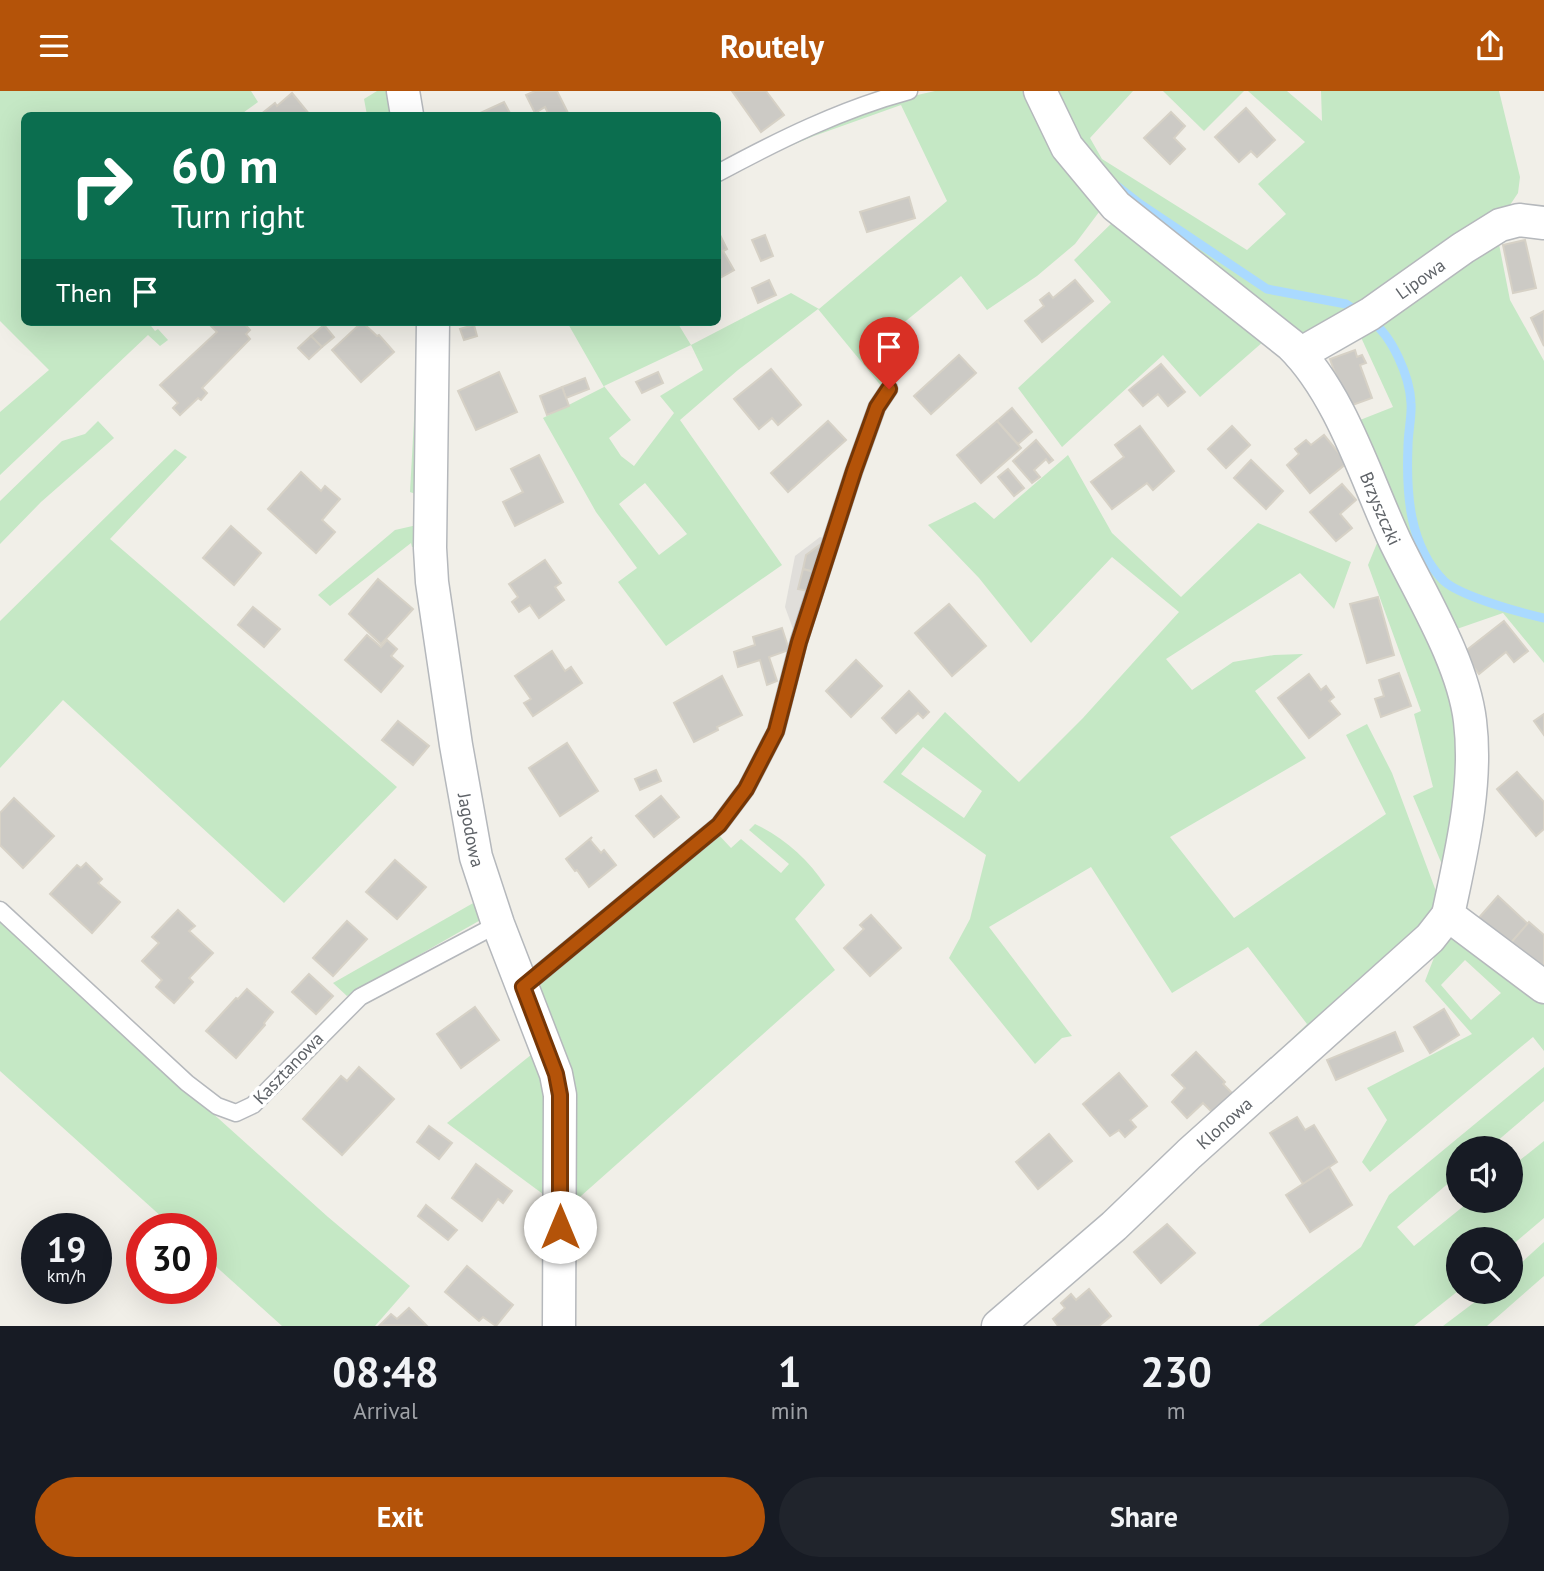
<!DOCTYPE html>
<html lang="en">
<head>
<meta charset="utf-8">
<style>
	body { margin:0; font-family:"PT Sans",sans-serif; background:#20242c; color:#f1f3f6; height:100vh; display:flex; flex-direction:column; font-size:26px; white-space:nowrap }
	* { box-sizing:border-box; margin:0 }
	p { font-size:23px; color:#9ea1a6 }
	.icon { flex:none; width:38px; height:38px; fill:none; stroke:currentColor; stroke-width:2; stroke-linecap:round; stroke-linejoin:round }
	.map { position:relative; height:1235px; overflow:hidden }
	.panel { display:flex; flex-direction:column; background:#171b24; flex:1 }
	.panel>* { flex:none }
	.banner { position:absolute; left:21px; top:21px; width:700px; height:214px; border-radius:10px; box-shadow:0 7px 28px #0002; background:#0b6e4f; color:#fff; overflow:hidden }
	.buttons { position:absolute; left:1446px; top:1045px; display:grid; gap:14px }
	.buttons a { display:grid; place-items:center; width:77px; height:77px; border-radius:50%; background:#171b24; box-shadow:0 7px 28px #0002; font-size:35px }
	.speed { position:absolute; left:21px; top:1122px; display:flex; gap:14px; font-size:35px; font-weight:700; text-align:center }
	.speed>* { display:grid; place-content:center; width:91px; height:91px; border-radius:50%; background:#171b24; box-shadow:0 7px 28px #0002; line-height:1 }
	.speed small { font-size:18px; font-weight:400 }
	.speed .limit { border:10px solid #d22; background:#fff; color:#111 }
	.pin { position:absolute; display:grid; place-items:center; width:60px; height:60px; color:#fff; margin:-72px -30px; border-radius:50% 50% 50% 0; rotate:-45deg; box-shadow:0 0 7px #0007 }
	.pin .icon { rotate:45deg }
	.me { position:absolute; width:77px; margin:-38px; rotate:0deg; stroke-linejoin:round; filter:drop-shadow(0 0 5px #0008) }
	.turn { display:flex; align-items:center; gap:24px; height:147px; padding:0 35px; font-size:32px }
	.turn .icon { width:91px; height:91px; stroke-width:2.5 }
	.turn b { display:block; font-size:49px; line-height:60px }
	.then { display:flex; align-items:center; height:66px; padding:0 35px; background:#0003; gap:14px; font-size:26px }
	.eta { display:flex; justify-content:space-evenly; align-items:center; height:119px; text-align:center }
	.eta b { font-size:42px; font-weight:700; line-height:49px }
	.action { display:flex; gap:14px; margin-top:auto; padding:14px 35px }
	.action a { flex:1; height:80px; border-radius:42px; background:#b45309; color:#fff; font-size:28px; font-weight:700; line-height:80px; text-align:center }
	.action a+a { background:#20242c; color:#f1f3f6 }
	header { display:flex; justify-content:space-between; align-items:center; height:91px; padding:0 35px; background:#b45309; color:#fff; font-size:32px; font-weight:700 }
	.map>svg:first-child { display:block }
	.industrial { fill:#e0deda }
	.green { fill:#c5e8c5; fill-rule:evenodd }
	.lines { fill:none; stroke-linecap:round; stroke-linejoin:round }
	.stream { stroke:#aadaff; stroke-width:9 }
	.building { fill:#cccac5; stroke:#d6d1c6; stroke-width:2 }
	.service-casing { stroke:#b5b8bc; stroke-width:19 }
	.minor-casing { stroke:#b5b8bc; stroke-width:35 }
	.service { stroke:#fff; stroke-width:16 }
	.minor { stroke:#fff; stroke-width:32 }
	.route-casing { stroke:#753606; stroke-width:18 }
	.route { stroke:#b45309; stroke-width:12 }
	.labels { text-anchor:middle; dominant-baseline:central; stroke-width:7; stroke-linejoin:round; paint-order:stroke }
	.street-label { font-size:18px; fill:#5f6368; stroke:#fff }
</style>
</head>
<body>
<header><svg class="icon" aria-label="menu" viewBox="0 0 24 24"><path d="M4 6h16M4 12h16M4 18h16"/></svg>Routely<svg class="icon" aria-label="share" viewBox="0 0 24 24"><path d="M12 15V3M7 8l5-5 5 5M5 13v7h14v-7"/></svg></header>
<div class="map">
<svg width="1544" height="1235" viewBox="0 0 1544 1235">
	<rect width="100%" height="100%" fill="#f1efe8"/>
	<polygon class="industrial" points="820,446 826,448 796,546 785,516 795,465"/>
	<g class="green">
		<polygon points="0,0 251,0 258,11 240,24 24,24 24,231 148,231 155,240 158,238 168,249 160,255 148,244 0,384 0,321 49,279 0,230"/>
		<polygon points="377,0 392,0 398,24 367,24 364,8"/>
		<path d="M935,0H1031L1102,117L1075,153L1037,185L987,219L961,185L880,251L904,279L882,296L818,218L738,279L680,329L782,474L666,555L618,491L637,477L596,421L543,327L604,296L567,231H677L691,254L791,202L819,218L947,110L901,14L814,45L740,76L795,46L904,7ZM691,254L703,279L660,305L674,322L634,375L621,365L609,347L631,329L604,295ZM645,392L687,443L659,464L619,413Z"/>
		<polygon points="1047,0 1133,0 1090,47 1102,68 1247,159 1286,123 1258,93 1305,51 1248,0 1287,0 1322,30 1321,0 1499,0 1520,86 1518,102 1510,114 1316,246 1294,246 1113,103"/>
		<polygon points="1163,0 1244,0 1204,40"/>
		<polygon points="1117,127 1264,250 1200,306 1163,264 1062,356 1018,297 1111,211 1074,169"/>
		<polygon points="1497,143 1510,209 1544,270 1544,572 1503,522 1451,540 1355,331 1393,316 1359,242"/>
		<polygon points="419,239 421,405 410,401"/>
		<polygon points="98,330 114,347 41,411 0,453 0,410 62,350 85,343"/>
		<polygon points="175,358 187,366 110,448 397,696 284,812 63,609 0,677 0,530"/>
		<path d="M1068,364L1112,442L1181,506L1258,432L1351,471L1334,518L1300,482L1166,568L1192,599L1233,571L1274,564L1303,563L1255,600L1306,667L1170,746L1234,827L1386,723L1346,644L1367,633L1392,682L1440,811L1436,823L1191,1046L1307,933L1248,856L1172,902L1091,776L989,836L1072,945L1062,947L1035,973L949,867L970,828L986,764L883,691L945,621L1019,691L1083,627L1179,521L1112,466L1031,552L979,487L928,434L975,411L994,428ZM923,656L982,700L964,727L901,683Z"/>
		<polygon points="417,434 423,455 412,456 411,452 330,515 318,504 395,439"/>
		<polygon points="1382,440 1424,523 1457,623 1461,677 1449,790 1413,705 1433,696 1414,623 1421,620 1368,474"/>
		<path d="M755,733C783,746 808,768 825,794L795,828L835,879L572,1113L556,953L540,897L543,887L717,742L731,757L741,748L781,782L789,773L749,739Z"/>
		<polygon points="475,793 484,827 347,905 333,892 475,811 469,794"/>
		<polygon points="0,831 328,1126 410,1195 375,1235 282,1235 201,1162 201,1138 174,1137 0,980"/>
		<path d="M1450,843L1544,904V960L1533,946L1370,1081L1362,1071L1387,1029L1367,997L1472,943L1425,890L1440,851ZM1465,869L1501,902L1471,929L1441,894Z"/>
		<polygon points="537,959 545,971 547,1106 447,1032"/>
		<polygon points="1544,976 1544,1010 1489,1057 1458,1057 1458,1084 1397,1136 1414,1155 1470,1110 1510,1110 1510,1077 1544,1050 1544,1127 1510,1156 1510,1148 1458,1148 1458,1200 1414,1235 1258,1235 1361,1156 1389,1104"/>
		<polygon points="1544,1151 1544,1185 1487,1235 1443,1235 1488,1201 1510,1200 1510,1182"/>
	</g>
	<g class="lines">
		<g class="stream">
			<polyline points="1117,95 1140,113 1267,198 1346,213 1358,221"/>
			<path d="M1370,229C1392,244 1410,286 1411,312C1412,326 1408,341 1408,355C1406,402 1409,455 1444,490C1460,505 1521,522 1544,527"/>
		</g>
	</g>
	<g class="building">
		<polygon points="535,0 557,0 569,24 549,24 545,16 535,22 526,4"/>
		<polygon points="732,0 766,0 784,24 761,41"/>
		<polygon points="292,2 310,24 260,24 275,12 277,15"/>
		<polygon points="504,11 511,24 476,24"/>
		<polygon points="1246,17 1275,49 1257,66 1251,60 1239,71 1215,46"/>
		<polygon points="1171,21 1185,35 1174,47 1185,58 1170,73 1144,47"/>
		<polygon points="909,106 915,127 867,141 860,121"/>
		<polygon points="718,140 727,158 723,160 734,179 718,188"/>
		<polygon points="765,144 773,165 761,170 752,149"/>
		<polygon points="1525,149 1536,197 1513,202 1503,154"/>
		<polygon points="769,189 776,204 758,212 752,197"/>
		<polygon points="1075,189 1093,210 1042,251 1025,230 1044,215 1040,209 1049,202 1053,207"/>
		<polygon points="1544,220 1544,255 1531,227"/>
		<polygon points="215,231 243,231 250,239 246,243 250,248 202,297 207,302 201,309 198,307 180,324 173,317 178,312 160,294 217,241 211,235"/>
		<polygon points="362,231 377,245 379,244 394,261 361,291 332,259"/>
		<polygon points="324,234 334,246 322,256 311,245"/>
		<polygon points="474,234 477,245 464,249 460,238"/>
		<polygon points="311,245 322,256 309,268 298,257"/>
		<polygon points="1355,259 1357,266 1362,264 1366,272 1360,274 1372,307 1347,316 1330,268"/>
		<polygon points="959,264 976,282 931,323 914,305"/>
		<polygon points="1161,273 1185,301 1168,315 1158,303 1143,315 1129,299"/>
		<polygon points="771,278 801,314 778,334 772,327 759,338 734,308"/>
		<polygon points="499,281 517,321 476,339 458,300"/>
		<polygon points="658,281 663,292 642,302 636,291"/>
		<polygon points="585,287 589,298 566,307 562,296"/>
		<polygon points="562,296 569,315 547,324 540,305"/>
		<polygon points="1012,317 1032,341 1018,353 997,330"/>
		<polygon points="828,330 846,349 788,401 771,382"/>
		<polygon points="997,330 1021,357 981,392 957,364"/>
		<polygon points="1140,335 1174,380 1153,399 1147,392 1112,418 1091,391 1124,366 1115,354"/>
		<polygon points="1232,335 1250,354 1226,377 1208,358"/>
		<polygon points="1324,344 1347,372 1310,402 1287,374 1299,363 1295,358 1306,349 1311,354"/>
		<polygon points="1036,349 1053,369 1049,372 1046,368 1034,379 1040,386 1032,392 1013,370"/>
		<polygon points="539,364 563,411 515,435 503,411 523,401 511,378"/>
		<polygon points="1251,369 1283,400 1266,418 1234,387"/>
		<polygon points="1008,378 1024,397 1014,405 998,386"/>
		<polygon points="301,381 321,400 325,395 340,408 322,429 335,441 316,462 268,418"/>
		<polygon points="1342,393 1356,409 1340,423 1352,437 1336,450 1310,421"/>
		<polygon points="231,435 261,462 234,494 203,467"/>
		<polygon points="821,453 814,481 803,478 806,464"/>
		<polygon points="545,469 561,492 555,496 564,509 539,527 530,514 519,521 512,511 518,506 509,493"/>
		<polygon points="803,478 814,481 808,500 798,498"/>
		<polygon points="378,488 413,518 381,553 349,523"/>
		<polygon points="1378,506 1394,564 1367,572 1350,513"/>
		<polygon points="949,513 986,555 952,585 915,542"/>
		<polygon points="253,516 280,538 264,556 238,534"/>
		<polygon points="1504,530 1528,560 1514,571 1506,561 1479,583 1463,562"/>
		<polygon points="782,537 789,559 769,566 777,590 767,594 760,569 738,576 734,561 755,554 753,546"/>
		<polygon points="367,544 381,556 387,549 397,558 391,565 403,575 381,601 345,569"/>
		<polygon points="552,560 565,580 571,576 582,592 533,625 524,612 531,608 515,585"/>
		<polygon points="856,569 882,595 851,626 826,600"/>
		<polygon points="1399,582 1411,615 1381,626 1375,608 1384,605 1379,589"/>
		<polygon points="1309,583 1321,599 1326,595 1334,606 1329,610 1340,623 1309,647 1278,607"/>
		<polygon points="722,585 742,624 717,636 718,639 694,651 674,612"/>
		<polygon points="909,600 929,621 923,627 918,622 896,642 882,627"/>
		<polygon points="1544,623 1544,644 1534,630"/>
		<polygon points="398,630 429,655 413,674 382,649"/>
		<polygon points="567,652 598,700 560,725 529,677"/>
		<polygon points="656,679 661,690 640,699 635,688"/>
		<polygon points="1517,681 1544,711 1544,738 1536,745 1497,698"/>
		<polygon points="661,705 679,726 654,746 636,725"/>
		<polygon points="14,707 54,745 23,777 0,754 0,722"/>
		<polygon points="592,746 590,749 601,762 604,759 616,774 589,796 577,779 575,780 566,768"/>
		<polygon points="395,769 426,796 397,828 366,801"/>
		<polygon points="86,772 102,788 98,792 120,811 92,842 50,803 77,774 81,777"/>
		<polygon points="1498,805 1528,833 1508,855 1477,829"/>
		<polygon points="178,819 195,835 189,840 213,862 189,887 193,891 174,912 156,896 162,889 142,870 159,852 152,846"/>
		<polygon points="871,824 901,857 870,885 844,857 864,838 860,834"/>
		<polygon points="347,830 367,848 333,885 313,867"/>
		<polygon points="1529,831 1544,844 1544,881 1509,854"/>
		<polygon points="309,883 333,905 316,923 292,901"/>
		<polygon points="247,898 273,921 264,932 265,934 236,967 206,940 236,907 238,908"/>
		<polygon points="475,916 499,949 461,977 437,943"/>
		<polygon points="1444,918 1459,944 1430,962 1414,936"/>
		<polygon points="1395,941 1403,960 1336,989 1327,969"/>
		<polygon points="1196,961 1225,991 1223,993 1232,1002 1212,1021 1203,1012 1187,1027 1172,1011 1185,997 1172,984"/>
		<polygon points="359,976 394,1008 342,1064 303,1028 341,985 347,990"/>
		<polygon points="1119,982 1147,1015 1130,1029 1136,1036 1125,1046 1119,1039 1110,1045 1083,1013"/>
		<polygon points="1297,1026 1305,1039 1314,1034 1337,1071 1303,1093 1270,1042"/>
		<polygon points="429,1035 452,1052 439,1068 417,1051"/>
		<polygon points="1049,1043 1072,1070 1038,1098 1016,1071"/>
		<polygon points="476,1073 512,1100 503,1112 498,1108 482,1130 452,1107"/>
		<polygon points="1329,1076 1352,1114 1310,1141 1286,1104"/>
		<polygon points="426,1114 457,1139 448,1149 418,1125"/>
		<polygon points="1167,1133 1195,1162 1161,1192 1134,1161"/>
		<polygon points="467,1175 513,1214 496,1235 483,1226 479,1230 445,1201"/>
		<polygon points="1089,1198 1111,1225 1099,1235 1058,1235 1053,1228 1065,1217 1061,1212 1071,1203 1076,1209"/>
		<polygon points="409,1217 427,1235 380,1234 391,1223 397,1228"/>
	</g>
	<g class="lines">
		<g class="service-casing">
			<g id="service">
				<path d="M718,82C779,49 842,18 909,0"/>
				<polyline points="0,819 187,992 217,1015 236,1022 253,1014 360,906 498,833"/>
				<polyline points="523,896 719,734 746,698 776,640 799,550 854,380 877,316 889,298"/>
			</g>
		</g>
		<g class="minor-casing">
			<g id="minor">
				<polyline points="403,0 407,24"/>
				<path id="s1" d="M1040,0L1067,56L1116,115L1291,254C1341,303 1366,388 1395,450C1421,504 1463,571 1470,630C1478,694 1461,762 1448,824L1544,896"/>
				<path id="s2" d="M433,231L430,457L432,491L456,654L476,766L498,833L556,983L560,1004L559,1235"/>
				<path id="s3" d="M1300,263L1370,223L1463,157L1500,134L1519,129L1544,132"/>
				<path id="s4" d="M998,1235L1114,1135L1189,1063L1430,847L1448,824"/>
			</g>
		</g>
		<use href="#service" class="service"/>
		<use href="#minor" class="minor"/>
	</g>
	<g class="lines">
		<g class="route-casing">
			<polyline id="route" points="560,1136 560,1004 556,983 523,896 719,734 746,698 776,640 799,551 854,380 877,316 889,298"/>
		</g>
		<use href="#route" class="route"/>
	</g>
	<g class="labels">
		<g class="street-label">
			<text stroke="none"><textPath href="#s3" startOffset="142">Lipowa</textPath></text>
			<text stroke="none"><textPath href="#s1" startOffset="550">Brzyszczki</textPath></text>
			<text stroke="none"><textPath href="#s2" startOffset="511">Jagodowa</textPath></text>
			<text transform="translate(288 977) rotate(-46)">Kasztanowa</text>
			<text stroke="none"><textPath href="#s4" startOffset="304">Klonowa</textPath></text>
		</g>
	</g>
</svg>
<div class="buttons">
<a><svg class="icon" aria-label="sound" viewBox="0 0 24 24"><path d="M4 9h4l5-4v14l-5-4H4zM17 9q2 3 0 6"/></svg></a>
<a><svg class="icon" aria-label="search" viewBox="0 0 24 24"><circle cx="10" cy="10" r="6"/><path d="M15 15l6 6"/></svg></a>
</div>
<div class="speed"><div>19<small>km/h</small></div><div class="limit">30</div></div>
<div class="pin" style="left:889px;top:298px;background:#d93025"><svg class="icon" aria-label="arrive" viewBox="0 0 24 24"><path d="M6 21V4h12l-3 4 3 4H6"/></svg></div>
<svg class="me" style="left:560px;top:1136px" viewBox="-20 -20 40 40"><circle r="19" fill="#fff"/><path d="M0-13L10 11 0 6-10 11z" fill="#b45309"/></svg>
<div class="banner">
<div class="turn"><svg class="icon" aria-label="right" viewBox="0 0 24 24"><path d="M7 20v-9h11M14 6l5 5-5 5"/></svg><div><b>60 m</b>Turn right</div></div>
<div class="then">Then<svg class="icon" aria-label="arrive" viewBox="0 0 24 24"><path d="M6 21V4h12l-3 4 3 4H6"/></svg></div>
</div>
</div>
<section class="panel">
<div class="eta">
<div><b>08:48</b><p>Arrival</p></div>
<div><b>1</b><p>min</p></div>
<div><b>230</b><p>m</p></div>
</div>
<div class="action"><a>Exit</a><a>Share</a></div>
</section>
</body>
</html>
